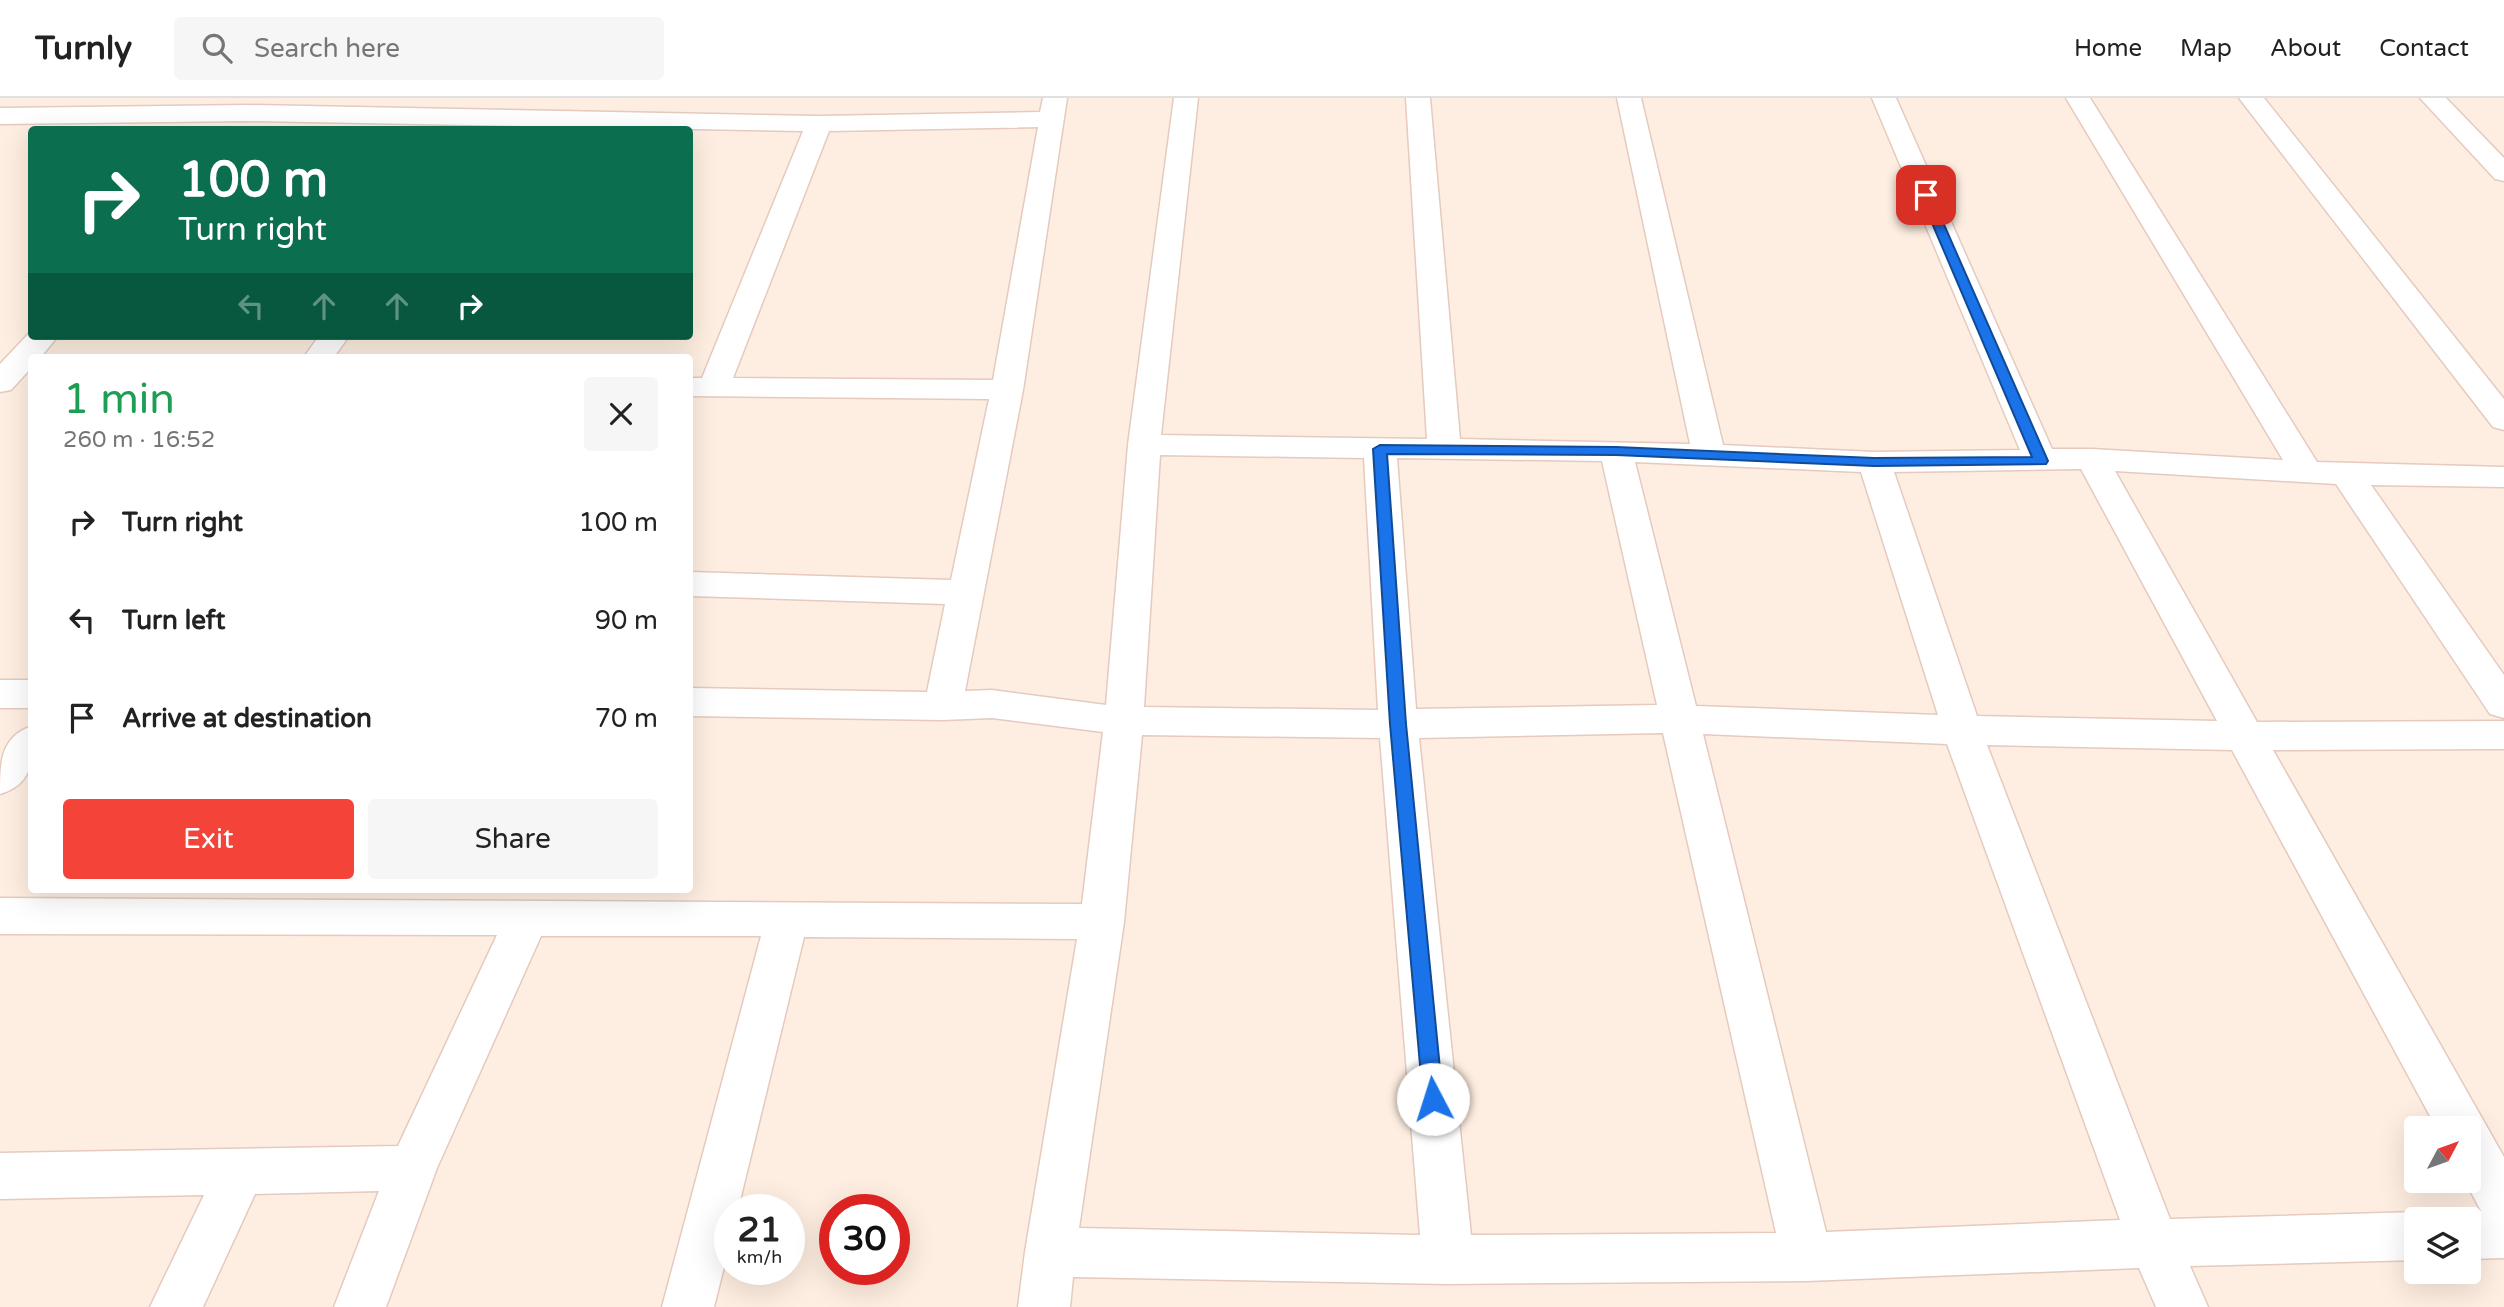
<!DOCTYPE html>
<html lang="en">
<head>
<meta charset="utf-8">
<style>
	body { margin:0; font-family:"Varela Round",sans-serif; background:#f6f6f6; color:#222; height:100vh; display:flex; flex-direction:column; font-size:26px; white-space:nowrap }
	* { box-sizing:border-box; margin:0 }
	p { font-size:23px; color:#767676 }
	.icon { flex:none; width:38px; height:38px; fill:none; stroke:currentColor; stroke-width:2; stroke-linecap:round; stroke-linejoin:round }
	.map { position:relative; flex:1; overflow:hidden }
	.drawer { position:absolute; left:28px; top:256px; width:665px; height:539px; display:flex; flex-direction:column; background:#fff; border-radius:7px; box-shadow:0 7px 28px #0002 }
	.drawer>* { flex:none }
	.guide { position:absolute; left:28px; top:28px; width:665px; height:214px; border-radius:7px; box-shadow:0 7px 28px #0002; background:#0b6e4f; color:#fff; overflow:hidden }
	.needle { width:46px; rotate:49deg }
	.fabs { position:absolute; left:2404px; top:1018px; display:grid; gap:14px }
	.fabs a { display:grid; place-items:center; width:77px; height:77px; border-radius:7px; background:#fff; box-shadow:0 7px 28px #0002; font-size:35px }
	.speed { position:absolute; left:714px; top:1096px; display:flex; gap:14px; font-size:35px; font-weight:700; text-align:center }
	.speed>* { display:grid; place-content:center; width:91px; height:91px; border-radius:50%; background:#fff; box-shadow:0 7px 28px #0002; line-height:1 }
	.speed small { font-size:18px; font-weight:400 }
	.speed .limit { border:10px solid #d22; background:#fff; color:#111 }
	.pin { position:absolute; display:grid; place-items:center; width:60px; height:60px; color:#fff; margin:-30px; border-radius:14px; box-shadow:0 4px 10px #0006 }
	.me { position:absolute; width:77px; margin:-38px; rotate:355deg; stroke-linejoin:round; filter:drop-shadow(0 0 5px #0008) }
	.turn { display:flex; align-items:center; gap:24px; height:147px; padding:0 35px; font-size:32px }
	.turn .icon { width:91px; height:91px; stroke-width:2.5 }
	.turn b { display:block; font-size:49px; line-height:60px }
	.lanes { display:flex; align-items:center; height:66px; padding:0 35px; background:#0003; justify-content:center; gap:35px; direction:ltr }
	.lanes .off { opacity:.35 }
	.round { display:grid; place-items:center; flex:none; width:74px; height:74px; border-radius:7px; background:#f6f6f6 }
	.overview { display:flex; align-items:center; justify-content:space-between; height:119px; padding:0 35px }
	h1 { font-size:42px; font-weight:600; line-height:52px; color:#1e9e55 }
	.primary-button { display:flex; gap:14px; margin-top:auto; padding:14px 35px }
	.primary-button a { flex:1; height:80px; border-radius:7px; background:#f4443a; color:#fff; font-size:28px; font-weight:600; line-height:80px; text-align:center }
	.primary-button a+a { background:#f6f6f6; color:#222 }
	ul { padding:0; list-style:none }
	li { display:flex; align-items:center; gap:21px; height:98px; padding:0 35px }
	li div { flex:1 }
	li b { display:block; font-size:26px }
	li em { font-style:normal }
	header { display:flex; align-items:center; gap:42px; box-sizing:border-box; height:98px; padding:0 35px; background:#fff; border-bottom:2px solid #e0e0e0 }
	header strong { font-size:33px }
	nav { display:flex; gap:38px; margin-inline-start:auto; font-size:24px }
	.search { width:490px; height:63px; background:#f6f6f6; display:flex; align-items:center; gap:18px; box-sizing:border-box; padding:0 24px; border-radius:7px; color:#767676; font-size:26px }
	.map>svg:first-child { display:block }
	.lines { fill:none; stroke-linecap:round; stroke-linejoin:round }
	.minor-casing { stroke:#e5cabe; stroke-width:3 }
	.minor { fill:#fff; fill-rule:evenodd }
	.route { fill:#1a73e8; stroke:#114b97; stroke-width:2 }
</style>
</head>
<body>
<header>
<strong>Turnly</strong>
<div class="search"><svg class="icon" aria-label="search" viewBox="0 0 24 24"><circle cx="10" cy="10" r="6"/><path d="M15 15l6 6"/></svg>Search here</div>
<nav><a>Home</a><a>Map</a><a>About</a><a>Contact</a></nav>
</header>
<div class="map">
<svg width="2504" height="1209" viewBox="0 0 2504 1209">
	<rect width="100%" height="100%" fill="#feeee1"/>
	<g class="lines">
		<g class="minor-casing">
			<g id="minor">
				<path d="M1043,0H1067L1023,292L965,593L992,592L1106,607L1128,347L1174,0H1198L1161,337L1427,341L1406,0H1430L1460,341L1690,346L1617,0H1641L1723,347L1874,354L2020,352L1872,0H1896L2052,351H2092L2283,362L2066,0H2090L2317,364L2504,369V389L2371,387L2504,577V620L2490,616L2336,386L2115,373L2257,624L2504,623V651L2273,652L2504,1059V1160L2469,1161V1122H2450L2469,1113H2481L2465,1083H2469V1031H2437L2232,652L1987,647L2170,1121L2417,1114L2435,1122H2417V1162L2190,1168L2208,1209H2156L2139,1170L1807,1183L1448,1186L1073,1179L1070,1209H1018L1025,1154L1077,841L804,839L738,1111H730V1145L714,1209H662L761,838H541L437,1070L386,1209H334L379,1093L255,1096L203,1209H150L204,1097L0,1101V1055L398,1048L497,837L0,836V800L1082,806L1103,634L992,620L943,622L690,618V590L927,594L945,506L690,498V474L951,482L989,301L690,298V280H702L803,33L248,23L0,26V10L248,7L819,18L1040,14ZM1038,29L993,282L733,280L829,33ZM1160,357L1364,360L1378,612L1144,609ZM1397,360L1602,363L1657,607L1416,611ZM1635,364L1861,374L1938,617L1696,608ZM2081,371L2217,623L1977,618L1894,374ZM1663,635L1776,1135L1471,1137L1419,640ZM1703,636L1947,646L2120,1122L1826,1134ZM1142,637L1380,640L1420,1137L1079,1130L1124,824Z"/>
				<polygon points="2239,0 2264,0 2504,301 2504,332 2493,329"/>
				<polygon points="2420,0 2446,0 2504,60 2504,83 2495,81"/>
				<polygon points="32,232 32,238 58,238 41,259 32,259 32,269 11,292 0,294 0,266"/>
				<polygon points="319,238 349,238 334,259 304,259"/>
				<rect x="0" y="582" width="32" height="28"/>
				<path d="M32,628C32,659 36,685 0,696C0,665 0,639 32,628Z"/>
			</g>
		</g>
		<use href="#minor" class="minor"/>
	</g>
	<polygon class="route" points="1926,93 1931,97 2048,363 2046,366 1874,368 1616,357 1387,356 1406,626 1443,1001 1440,1007 1433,1010 1426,1007 1423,1001 1390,626 1373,351 1380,347 1616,349 1874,360 2032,359 1920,97"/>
</svg>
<div class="fabs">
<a><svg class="needle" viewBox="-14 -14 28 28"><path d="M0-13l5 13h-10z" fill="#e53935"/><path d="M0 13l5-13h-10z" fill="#767676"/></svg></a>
<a><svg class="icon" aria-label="layers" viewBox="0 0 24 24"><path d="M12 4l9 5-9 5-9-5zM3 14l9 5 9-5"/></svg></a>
</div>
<div class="speed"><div>21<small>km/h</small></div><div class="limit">30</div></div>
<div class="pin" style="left:1926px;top:97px;background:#d93025"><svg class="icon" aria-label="arrive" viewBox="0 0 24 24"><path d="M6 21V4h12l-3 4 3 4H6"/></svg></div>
<svg class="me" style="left:1433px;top:1001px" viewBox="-20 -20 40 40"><circle r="19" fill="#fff"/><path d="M0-13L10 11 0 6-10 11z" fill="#1a73e8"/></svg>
<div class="guide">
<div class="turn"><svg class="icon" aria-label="right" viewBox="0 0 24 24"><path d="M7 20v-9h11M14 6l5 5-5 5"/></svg><div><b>100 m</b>Turn right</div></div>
<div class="lanes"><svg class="icon off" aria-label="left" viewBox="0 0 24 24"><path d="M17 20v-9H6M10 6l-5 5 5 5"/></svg><svg class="icon off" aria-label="ahead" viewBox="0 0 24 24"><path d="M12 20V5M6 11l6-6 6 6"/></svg><svg class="icon off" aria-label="ahead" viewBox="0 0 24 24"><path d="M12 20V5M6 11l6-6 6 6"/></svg><svg class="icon" aria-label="right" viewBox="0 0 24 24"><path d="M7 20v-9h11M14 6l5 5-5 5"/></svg></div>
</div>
<section class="drawer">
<div class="overview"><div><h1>1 min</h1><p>260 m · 16:52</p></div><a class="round"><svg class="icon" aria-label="close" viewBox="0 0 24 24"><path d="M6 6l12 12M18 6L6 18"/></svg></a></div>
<ul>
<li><svg class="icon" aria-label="right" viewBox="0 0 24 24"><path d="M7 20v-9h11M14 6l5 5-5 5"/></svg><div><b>Turn right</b></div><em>100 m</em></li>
<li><svg class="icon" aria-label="left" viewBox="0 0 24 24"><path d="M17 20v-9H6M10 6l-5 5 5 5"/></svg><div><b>Turn left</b></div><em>90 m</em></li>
<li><svg class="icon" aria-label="arrive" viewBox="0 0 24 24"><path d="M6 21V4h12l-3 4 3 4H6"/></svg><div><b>Arrive at destination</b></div><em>70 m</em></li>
</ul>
<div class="primary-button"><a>Exit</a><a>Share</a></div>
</section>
</div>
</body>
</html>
